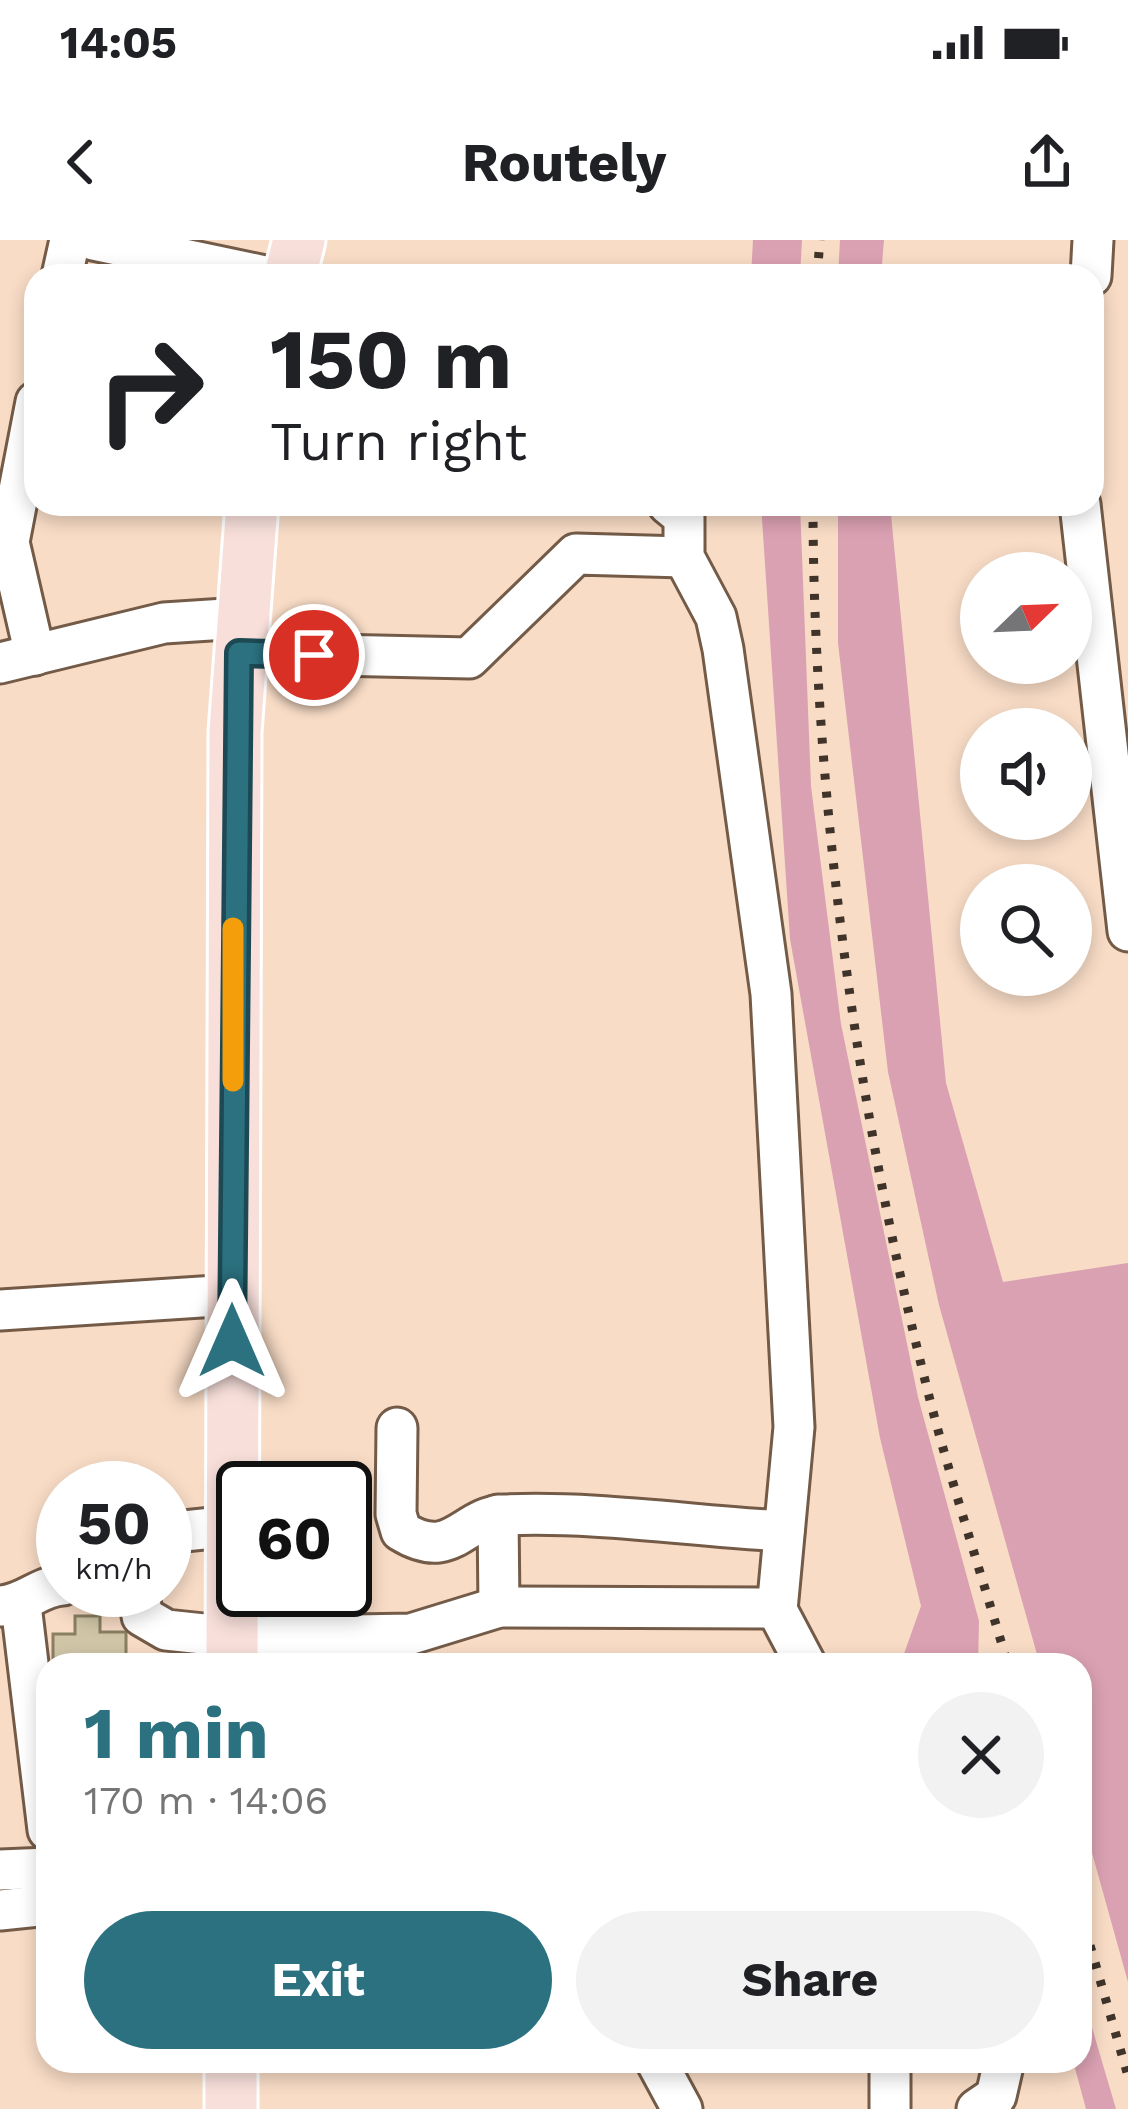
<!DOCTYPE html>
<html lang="en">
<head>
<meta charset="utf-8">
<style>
	body { margin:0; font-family:"Work Sans",sans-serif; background:#f2f2f2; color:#202124; height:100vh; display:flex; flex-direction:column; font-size:45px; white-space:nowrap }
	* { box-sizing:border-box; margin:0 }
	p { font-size:39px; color:#757577 }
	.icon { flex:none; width:66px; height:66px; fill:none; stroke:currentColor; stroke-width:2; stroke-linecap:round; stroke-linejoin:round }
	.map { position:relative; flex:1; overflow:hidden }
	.details { position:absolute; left:36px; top:1413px; width:1056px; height:420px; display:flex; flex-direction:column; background:#fff; border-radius:36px; box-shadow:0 6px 18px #0003 }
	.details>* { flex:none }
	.hud { position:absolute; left:24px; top:24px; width:1080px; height:252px; border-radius:36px; box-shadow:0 6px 18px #0003; background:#fff; color:#202124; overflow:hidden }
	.needle { width:78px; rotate:67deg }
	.fabs { position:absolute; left:960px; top:312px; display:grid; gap:24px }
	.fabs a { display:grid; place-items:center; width:132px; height:132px; border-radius:50%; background:#fff; box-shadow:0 6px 18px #0003; font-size:60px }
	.speed { position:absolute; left:36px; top:1221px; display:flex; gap:24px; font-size:60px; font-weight:700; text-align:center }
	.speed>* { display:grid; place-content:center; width:156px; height:156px; border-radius:50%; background:#fff; box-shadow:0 6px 18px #0003; line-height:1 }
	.speed small { font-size:30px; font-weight:400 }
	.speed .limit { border:6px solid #111; border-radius:18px; background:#fff; color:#111 }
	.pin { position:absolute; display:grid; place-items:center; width:102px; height:102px; color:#fff; margin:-51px; border:6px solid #fff; border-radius:50%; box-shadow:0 3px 12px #0007 }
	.me { position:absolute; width:132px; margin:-66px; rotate:0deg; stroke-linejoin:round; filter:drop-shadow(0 0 9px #0008) }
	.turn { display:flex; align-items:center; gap:42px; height:252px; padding:0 48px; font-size:54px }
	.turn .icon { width:156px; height:156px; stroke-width:2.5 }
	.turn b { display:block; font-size:84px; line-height:102px }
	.round { display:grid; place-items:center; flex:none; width:126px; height:126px; border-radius:63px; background:#f2f2f2 }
	.headline { display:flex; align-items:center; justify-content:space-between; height:204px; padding:0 48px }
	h1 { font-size:72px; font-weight:700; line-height:90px; color:#2b717f }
	.button { display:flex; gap:24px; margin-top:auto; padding:24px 48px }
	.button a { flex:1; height:138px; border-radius:72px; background:#2b717f; color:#fff; font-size:48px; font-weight:700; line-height:138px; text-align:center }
	.button a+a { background:#f2f2f2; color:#202124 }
	.status { display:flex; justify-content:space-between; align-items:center; height:84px; padding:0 60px; background:#fff; direction:ltr }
	.status svg { height:33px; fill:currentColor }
	header { display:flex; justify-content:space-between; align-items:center; height:156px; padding:0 48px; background:#fff; font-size:54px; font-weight:700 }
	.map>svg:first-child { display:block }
	.green { fill:#daa1b2 }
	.building { fill:#d0c5a7; stroke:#897f62; stroke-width:3 }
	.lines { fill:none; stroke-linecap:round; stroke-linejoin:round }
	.minor-casing { stroke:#735b48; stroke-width:45 }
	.major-casing { stroke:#fff; stroke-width:57 }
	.minor { stroke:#fff; stroke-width:39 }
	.major { stroke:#f8dfda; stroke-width:51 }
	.rail { stroke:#3f332a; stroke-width:9; stroke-dasharray:6 12; stroke-linecap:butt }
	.route-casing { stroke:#1c4953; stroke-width:30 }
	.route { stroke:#2b717f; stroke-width:21 }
	.slow { stroke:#f59e0b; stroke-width:21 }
</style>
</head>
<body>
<div class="status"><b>14:05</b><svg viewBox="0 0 49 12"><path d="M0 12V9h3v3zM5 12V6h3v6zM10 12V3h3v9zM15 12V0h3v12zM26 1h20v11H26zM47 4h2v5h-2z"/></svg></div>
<header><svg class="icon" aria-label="back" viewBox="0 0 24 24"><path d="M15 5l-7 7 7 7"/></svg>Routely<svg class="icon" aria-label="share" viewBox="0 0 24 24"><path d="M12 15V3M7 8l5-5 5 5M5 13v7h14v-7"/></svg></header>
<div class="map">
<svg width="1128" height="1869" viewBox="0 0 1128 1869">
	<rect width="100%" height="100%" fill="#f8dcc6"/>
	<g class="green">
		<polygon points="753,0 802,0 800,36 751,36"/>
		<polygon points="840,0 884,0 881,36 838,36"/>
		<polygon points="761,264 800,264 811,546 841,784 918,1157 979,1381 978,1425 900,1425 921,1366 880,1198 790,699"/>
		<polygon points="838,264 890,264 946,843 1003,1042 1128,1023 1128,1742 1080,1570 1080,1425 1040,1425 939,1065 888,832 838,403"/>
		<polygon points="1080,1747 1116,1869 1086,1869 1073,1821 1080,1821"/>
	</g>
	<polygon class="building" points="75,1376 100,1376 100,1392 126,1392 126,1425 53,1425 53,1394 75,1394"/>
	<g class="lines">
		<g class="minor-casing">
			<g id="minor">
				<polyline points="93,0 265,36"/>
				<polyline points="62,36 70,0"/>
				<polyline points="1091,36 1093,0"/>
				<polyline points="668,264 684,277 684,317 716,377 723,409 771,754 794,1187 777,1370 806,1425"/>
				<polyline points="1080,264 1128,691"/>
				<polyline points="239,413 469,418 576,314 684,317"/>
				<polyline points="35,415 9,302 36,162"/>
				<polyline points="0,423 164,383 241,378"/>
				<polyline points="0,1070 232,1055"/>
				<path d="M397,1188L396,1274L401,1291C453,1323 462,1277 504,1275C596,1271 692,1286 784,1291"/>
				<polyline points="498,1275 499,1367"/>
				<polyline points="165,1293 232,1286"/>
				<polyline points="139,1350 142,1376 166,1390 232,1397 411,1394 499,1367 777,1368"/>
				<polyline points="21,1365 48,1590"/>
				<path d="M0,1366C25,1365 39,1346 63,1345"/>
				<polyline points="0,1630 48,1628"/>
				<polyline points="0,1670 48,1665"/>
				<polyline points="656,1821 682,1869"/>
				<polyline points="890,1821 890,1869"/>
				<polyline points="977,1869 996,1856 1004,1821"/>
			</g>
		</g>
		<g class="major-casing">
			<g id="major">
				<polyline points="290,36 299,0"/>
				<polyline points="232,1425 235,492 252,264"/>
				<polyline points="231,1869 231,1821"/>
			</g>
		</g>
		<use href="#minor" class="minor"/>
		<use href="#major" class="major"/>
		<g class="rail">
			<polyline points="817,36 820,0"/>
			<path d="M813,264C813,541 855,859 922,1128C946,1228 979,1326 1008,1425"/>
			<polyline points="1080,1671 1128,1836"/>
		</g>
	</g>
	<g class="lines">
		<g class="route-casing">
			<polyline id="route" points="232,1101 239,413 314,415"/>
		</g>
		<use href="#route" class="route"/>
		<polyline class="slow" points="233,841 233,688"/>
	</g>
</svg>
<div class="fabs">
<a><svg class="needle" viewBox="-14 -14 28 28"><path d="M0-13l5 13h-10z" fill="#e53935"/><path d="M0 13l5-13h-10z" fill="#757577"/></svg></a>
<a><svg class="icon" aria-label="sound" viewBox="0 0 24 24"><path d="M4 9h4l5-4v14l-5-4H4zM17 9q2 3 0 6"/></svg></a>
<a><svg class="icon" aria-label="search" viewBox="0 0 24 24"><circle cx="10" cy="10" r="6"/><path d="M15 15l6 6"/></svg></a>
</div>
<div class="speed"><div>50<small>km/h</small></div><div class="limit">60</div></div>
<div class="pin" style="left:314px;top:415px;background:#d93025"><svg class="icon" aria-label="arrive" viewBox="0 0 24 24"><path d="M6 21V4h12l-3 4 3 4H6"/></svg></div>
<svg class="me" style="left:232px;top:1101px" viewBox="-20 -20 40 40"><path d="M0-17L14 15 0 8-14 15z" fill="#2b717f" stroke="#fff" stroke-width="4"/></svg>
<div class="hud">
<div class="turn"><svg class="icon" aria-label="right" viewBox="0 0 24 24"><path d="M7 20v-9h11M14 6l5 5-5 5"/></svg><div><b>150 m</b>Turn right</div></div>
</div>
<section class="details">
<div class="headline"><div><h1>1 min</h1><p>170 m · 14:06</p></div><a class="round"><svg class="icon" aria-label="close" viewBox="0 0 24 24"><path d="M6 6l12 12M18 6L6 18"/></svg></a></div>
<div class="button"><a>Exit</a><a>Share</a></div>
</section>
</div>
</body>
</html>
